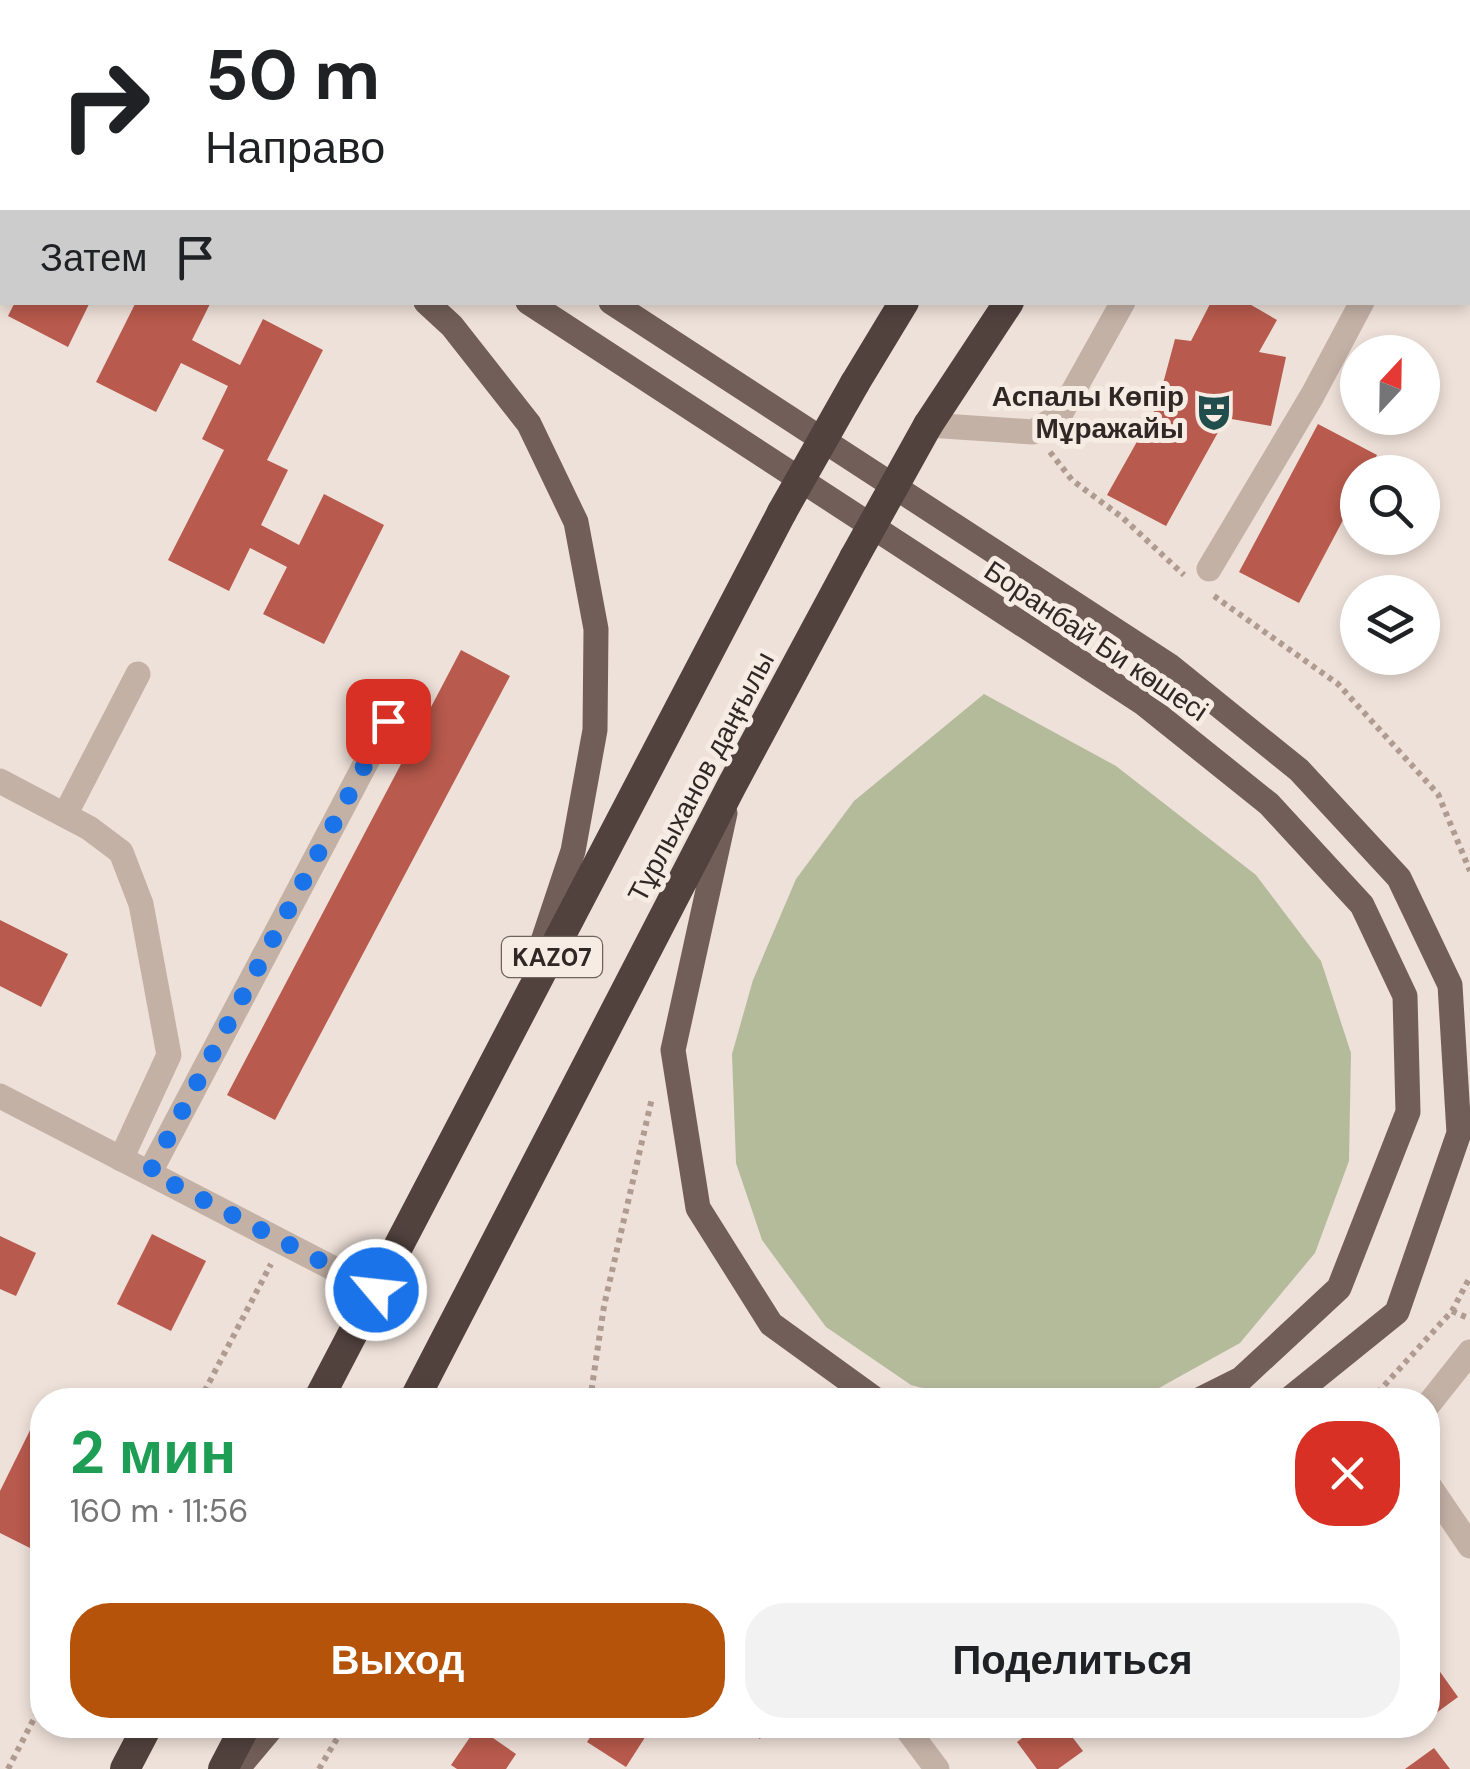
<!DOCTYPE html>
<html lang="ru">
<head>
<meta charset="utf-8">
<style>
	body { margin:0; font-family:"DM Sans",sans-serif; background:#f2f2f2; color:#202124; height:100vh; display:flex; flex-direction:column; font-size:38px; white-space:nowrap }
	* { box-sizing:border-box; margin:0 }
	p { font-size:32px; color:#757577 }
	.icon { flex:none; width:55px; height:55px; fill:none; stroke:currentColor; stroke-width:2; stroke-linecap:round; stroke-linejoin:round }
	.map { position:relative; flex:1; overflow:hidden }
	.side { position:absolute; left:30px; top:1388px; width:1410px; height:350px; display:flex; flex-direction:column; background:#fff; border-radius:40px; box-shadow:0 5px 15px #0003 }
	.side>* { flex:none }
	.guide { position:absolute; left:0px; top:0px; width:1470px; height:305px; box-shadow:0 5px 15px #0003; background:#fff; color:#202124; overflow:hidden }
	.needle { width:65px; rotate:22deg }
	.buttons { position:absolute; left:1340px; top:335px; display:grid; gap:20px }
	.buttons a { display:grid; place-items:center; width:100px; height:100px; border-radius:50%; background:#fff; box-shadow:0 5px 15px #0003; font-size:50px }
	.pin { position:absolute; display:grid; place-items:center; width:85px; height:85px; color:#fff; margin:-42px; border-radius:20px; box-shadow:0 5px 15px #0006 }
	.me { position:absolute; width:110px; margin:-55px; rotate:298deg; stroke-linejoin:round; filter:drop-shadow(0 0 8px #0008) }
	.turn { display:flex; align-items:center; gap:35px; height:210px; padding:0 40px; font-size:45px }
	.turn .icon { width:130px; height:130px; stroke-width:2.5 }
	.turn b { display:block; font-size:70px; line-height:85px }
	.then { display:flex; align-items:center; height:95px; padding:0 40px; background:#0003; gap:20px; font-size:38px }
	.round { display:grid; place-items:center; flex:none; width:105px; height:105px; border-radius:40px; background:#f2f2f2 }
	.summary { display:flex; align-items:center; justify-content:space-between; height:170px; padding:0 40px }
	h1 { font-size:60px; font-weight:700; line-height:75px; color:#1e9e55 }
	.cta { display:flex; gap:20px; margin-top:auto; padding:20px 40px }
	.cta a { flex:1; height:115px; border-radius:40px; background:#b45309; color:#fff; font-size:40px; font-weight:700; line-height:115px; text-align:center }
	.cta a+a { background:#f2f2f2; color:#202124 }
	.map>svg:first-child { display:block }
	.green { fill:#b4bb9b }
	.building { fill:#b85a4d }
	.lines { fill:none; stroke-linecap:round; stroke-linejoin:round }
	.path { stroke:#b09b91; stroke-width:6; stroke-dasharray:5 5; stroke-linecap:butt }
	.minor { stroke:#c4b1a6; stroke-width:25 }
	.major { stroke:#725e59; stroke-width:25 }
	.highway { stroke:#51423e; stroke-width:30 }
	.highway-bridge { stroke:#51423e; stroke-width:30 }
	.route { stroke:#1a73e8; stroke-width:18; stroke-dasharray:0 32.4 }
	.labels { text-anchor:middle; dominant-baseline:central; stroke-width:10; stroke-linejoin:round; paint-order:stroke }
	.shield { fill:#f6ece4; stroke:#6c635f; stroke-width:2.5 }
	.shield-label { font-size:25px; font-weight:bold; fill:#312826 }
	.poi-label { font-size:28px; font-weight:bold; fill:#312826; stroke:#f6ece4; text-anchor:end }
	.street-label { font-size:28px; fill:#312826; stroke:#f6ece4 }
</style>
</head>
<body>
<div class="map">
<svg width="1470" height="1769" viewBox="0 0 1470 1769">
	<rect width="100%" height="100%" fill="#eee1d9"/>
	<polygon class="green" points="984,694 1116,766 1256,875 1321,961 1351,1053 1349,1161 1315,1253 1240,1343 1141,1398 969,1400 911,1385 826,1327 762,1240 736,1163 732,1054 753,980 796,879 854,801"/>
	<g class="building">
		<polygon points="15,302 90,302 68,347 8,316"/>
		<polygon points="136,302 211,302 192,340 240,365 263,319 323,350 267,460 288,470 261,525 299,545 324,494 384,525 324,644 263,614 287,567 250,548 229,591 168,560 224,450 202,439 228,386 181,363 156,412 96,382"/>
		<polygon points="1211,302 1246,302 1277,320 1259,352 1286,357 1271,426 1226,418 1166,526 1107,495 1157,406 1175,339 1191,341"/>
		<polygon points="1318,424 1377,455 1368,472 1358,472 1358,492 1299,603 1239,572"/>
		<polygon points="461,650 510,676 275,1120 227,1095"/>
		<polygon points="0,920 68,954 41,1007 0,986"/>
		<polygon points="152,1234 206,1261 171,1331 117,1304"/>
		<polygon points="0,1236 36,1253 16,1296 0,1289"/>
		<polygon points="42,1406 42,1554 0,1533 0,1491"/>
		<polygon points="1428,1655 1458,1697 1428,1719"/>
		<polygon points="598,1725 646,1725 651,1728 626,1767 587,1742"/>
		<polygon points="738,1725 769,1725 760,1739"/>
		<polygon points="1039,1725 1063,1725 1083,1751 1058,1769 1037,1769 1017,1742"/>
		<polygon points="477,1727 516,1754 506,1769 457,1769 451,1765"/>
		<polygon points="1434,1748 1450,1769 1405,1769"/>
	</g>
	<g class="lines">
		<g class="path">
			<polyline points="1050,452 1072,480 1123,518 1184,575"/>
			<polyline points="1214,596 1338,684 1438,794 1470,871"/>
			<polyline points="1452,1311 1470,1319"/>
			<polyline points="200,1400 271,1264"/>
			<polyline points="590,1400 604,1306 652,1098"/>
			<polyline points="1371,1400 1452,1311 1470,1277"/>
			<polyline points="8,1769 42,1703"/>
			<polyline points="319,1769 345,1725"/>
		</g>
		<g class="minor">
			<polyline points="0,0 6,0"/>
			<polyline points="366,0 370,2"/>
			<polyline points="826,2 829,0"/>
			<polyline points="1379,2 1379,0"/>
			<polyline points="1468,104 1470,99"/>
			<polyline points="0,160 2,155"/>
			<polyline points="928,425 1033,432 1060,415 1123,302"/>
			<polyline points="1209,569 1312,396 1362,302"/>
			<polyline points="0,781 89,828 121,852 141,904 169,1055 121,1159"/>
			<polyline points="65,815 138,674"/>
			<polyline points="0,1096 375,1290"/>
			<polyline points="150,1172 388,721"/>
			<polyline points="1428,1405 1470,1352"/>
			<polyline points="1428,1484 1470,1546"/>
			<polyline points="904,1725 937,1769"/>
		</g>
		<g class="major">
			<polyline points="92,0 95,2"/>
			<polyline points="172,0 175,2"/>
			<polyline points="1053,2 1056,0"/>
			<polyline points="426,302 452,326 529,424 576,522 596,629 595,730 573,851 537,959"/>
			<polyline points="528,302 1143,703 1269,804 1362,905 1405,996 1408,1112 1339,1288 1241,1379 1199,1400"/>
			<polyline points="611,302 1170,666 1299,770 1399,878 1450,985 1459,1133 1397,1312 1288,1400"/>
			<polyline points="725,813 673,1050 698,1208 771,1324 876,1400"/>
			<polyline points="237,1769 274,1725"/>
		</g>
		<g class="highway">
			<polyline points="1095,2 1097,0"/>
			<polyline points="1208,2 1210,0"/>
			<polyline points="855,383 904,302"/>
			<polyline points="928,425 1009,302"/>
			<polyline points="318,1400 782,512"/>
			<polyline points="414,1400 731,787 854,558"/>
			<polyline points="125,1769 148,1725"/>
			<polyline points="223,1769 246,1725"/>
		</g>
		<g class="highway-bridge">
			<polyline points="782,512 855,383"/>
			<polyline points="854,558 928,425"/>
		</g>
	</g>
	<g class="lines">
		<polyline class="route" points="376,1290 150,1172 388,721"/>
	</g>
	<defs>
		<g id="theatre-bare" transform="scale(3)"><path d="M-5-5.5Q0-4 5-5.5V0Q5 5 0 6Q-5 5-5 0ZM-3.3-2.5H-1v1.5H-3.3ZM1-2.5H3.3v1.5H1ZM-2.8 1Q0 5.5 2.8 1Z" fill="#214e4c" stroke="#f6ece4" stroke-width="2.5" paint-order="stroke"/></g>
	</defs>
	<g fill-rule="evenodd">
		<use href="#theatre-bare" x="1214" y="412"/>
	</g>
	<g class="labels">
		<rect class="shield" x="502" y="937" width="100" height="40" rx="8"/>
		<g class="shield-label">
			<text x="552" y="957">KAZ07</text>
		</g>
		<g class="poi-label">
			<text x="1184" y="396">Аспалы Көпір<tspan x="1184" dy="32">Мұражайы</tspan></text>
		</g>
		<g class="street-label">
			<text transform="translate(1096 641) rotate(34)">Боранбай Би көшесі</text>
			<text transform="translate(701 777) rotate(-62)">Тұрлыханов даңғылы</text>
		</g>
	</g>
</svg>
<div class="buttons">
<a><svg class="needle" viewBox="-14 -14 28 28"><path d="M0-13l5 13h-10z" fill="#e53935"/><path d="M0 13l5-13h-10z" fill="#757577"/></svg></a>
<a><svg class="icon" aria-label="search" viewBox="0 0 24 24"><circle cx="10" cy="10" r="6"/><path d="M15 15l6 6"/></svg></a>
<a><svg class="icon" aria-label="layers" viewBox="0 0 24 24"><path d="M12 4l9 5-9 5-9-5zM3 14l9 5 9-5"/></svg></a>
</div>
<div class="pin" style="left:388px;top:721px;background:#d93025"><svg class="icon" aria-label="arrive" viewBox="0 0 24 24"><path d="M6 21V4h12l-3 4 3 4H6"/></svg></div>
<svg class="me" style="left:376px;top:1290px" viewBox="-20 -20 40 40"><circle r="17" fill="#1a73e8" stroke="#fff" stroke-width="3"/><path d="M0-11L8 9 0 5-8 9z" fill="#fff"/></svg>
<div class="guide">
<div class="turn"><svg class="icon" aria-label="right" viewBox="0 0 24 24"><path d="M7 20v-9h11M14 6l5 5-5 5"/></svg><div><b>50 m</b>Направо</div></div>
<div class="then">Затем<svg class="icon" aria-label="arrive" viewBox="0 0 24 24"><path d="M6 21V4h12l-3 4 3 4H6"/></svg></div>
</div>
<section class="side">
<div class="summary"><div><h1>2 мин</h1><p>160 m · 11:56</p></div><a class="round" style="background:#d93025;color:#fff"><svg class="icon" aria-label="close" viewBox="0 0 24 24"><path d="M6 6l12 12M18 6L6 18"/></svg></a></div>
<div class="cta"><a>Выход</a><a>Поделиться</a></div>
</section>
</div>
</body>
</html>
